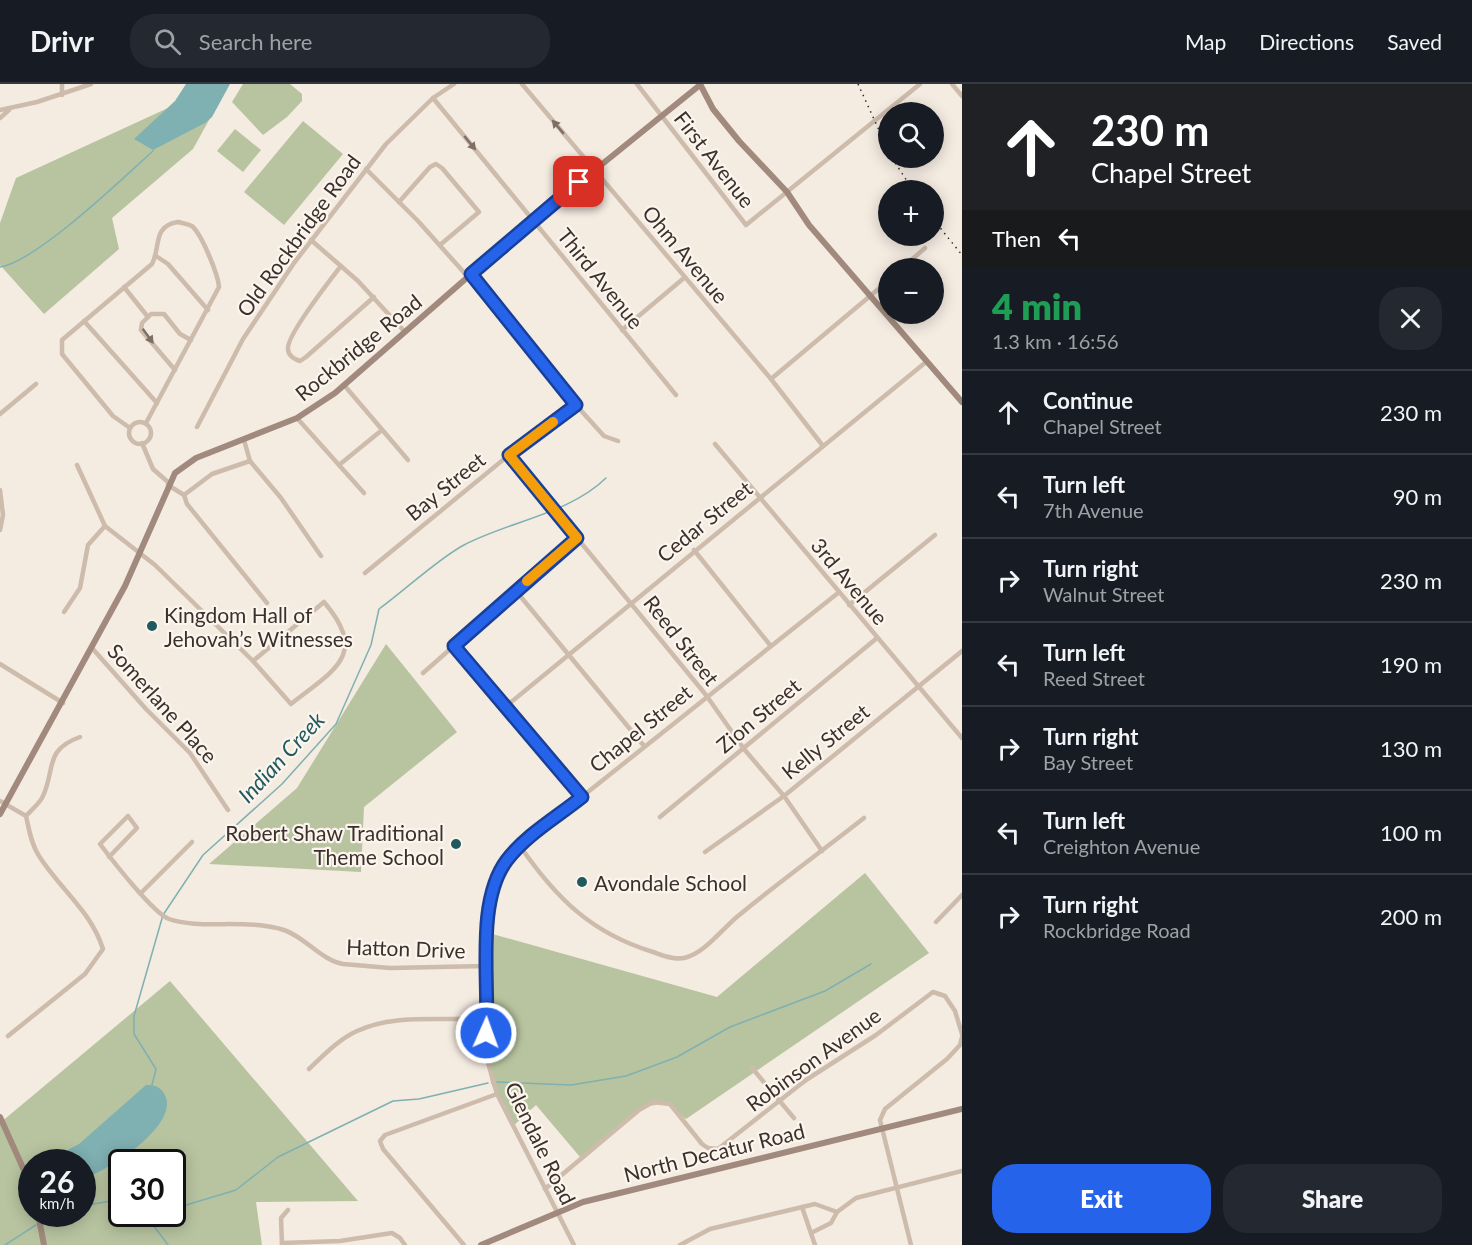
<!DOCTYPE html>
<html lang="en">
<head>
<meta charset="utf-8">
<style>
	body { margin:0; font-family:Lato,sans-serif; background:#242831; color:#f1f3f6; height:100vh; display:flex; flex-direction:column; font-size:22px; white-space:nowrap }
	* { box-sizing:border-box; margin:0 }
	p { font-size:20px; color:#9ea1a6 }
	.icon { flex:none; width:33px; height:33px; fill:none; stroke:currentColor; stroke-width:2; stroke-linecap:round; stroke-linejoin:round }
	.map { position:relative; flex:1; overflow:hidden }
	.side { display:flex; flex-direction:column; background:#171b24; width:510px }
	.side>* { flex:none }
	.guide { background:#202124; color:#fff; overflow:hidden }
	.buttons { position:absolute; left:878px; top:18px; display:grid; gap:12px }
	.buttons a { display:grid; place-items:center; width:66px; height:66px; border-radius:50%; background:#171b24; box-shadow:0 3px 15px #0003; font-size:30px }
	.speed { position:absolute; left:18px; top:1065px; display:flex; gap:12px; font-size:30px; font-weight:700; text-align:center }
	.speed>* { display:grid; place-content:center; width:78px; height:78px; border-radius:50%; background:#171b24; box-shadow:0 3px 15px #0003; line-height:1 }
	.speed small { font-size:15px; font-weight:400 }
	.speed .limit { border:3px solid #111; border-radius:9px; background:#fff; color:#111 }
	.pin { position:absolute; display:grid; place-items:center; width:51px; height:51px; color:#fff; margin:-26px; border-radius:12px; box-shadow:0 3px 9px #0006 }
	.me { position:absolute; width:66px; margin:-33px; rotate:2deg; stroke-linejoin:round; filter:drop-shadow(0 0 4px #0008) }
	.turn { display:flex; align-items:center; gap:21px; height:126px; padding:0 30px; font-size:27px }
	.turn .icon { width:78px; height:78px; stroke-width:2.5 }
	.turn b { display:block; font-size:42px; line-height:51px }
	.then { display:flex; align-items:center; height:57px; padding:0 30px; background:#0003; gap:12px; font-size:22px }
	.round { display:grid; place-items:center; flex:none; width:63px; height:63px; border-radius:24px; background:#242831 }
	.head { display:flex; align-items:center; justify-content:space-between; height:102px; padding:0 30px }
	h1 { font-size:36px; font-weight:800; line-height:45px; color:#1e9e55 }
	.cta { display:flex; gap:12px; margin-top:auto; padding:12px 30px }
	.cta a { flex:1; height:69px; border-radius:24px; background:#2563eb; color:#fff; font-size:24px; font-weight:800; line-height:69px; text-align:center }
	.cta a+a { background:#242831; color:#f1f3f6 }
	ul { padding:0; list-style:none }
	li { display:flex; align-items:center; gap:18px; height:84px; padding:0 30px; border-top:2px solid #363941 }
	li div { flex:1 }
	li b { display:block; font-size:22px }
	li em { font-style:normal }
	header { display:flex; align-items:center; gap:36px; box-sizing:border-box; height:84px; padding:0 30px; background:#171b24; border-bottom:2px solid #363941 }
	header strong { font-size:28px }
	nav { display:flex; gap:33px; margin-inline-start:auto; font-size:21px }
	.search { width:420px; height:54px; background:#242831; display:flex; align-items:center; gap:15px; box-sizing:border-box; padding:0 21px; border-radius:24px; color:#9ea1a6; font-size:22px }
	main { display:flex; flex:1; min-height:0 }
	.map>svg:first-child { display:block }
	.green { fill:#b8c4a0; fill-rule:evenodd }
	.water { fill:#7fb0b2 }
	.lines { fill:none; stroke-linecap:round; stroke-linejoin:round }
	.stream { stroke:#7fb0b2; stroke-width:1.5 }
	.street { stroke:#cdbbac; stroke-width:4.5 }
	.secondary { stroke:#a18a7d; stroke-width:6 }
	.rail { stroke:#3b302b; stroke-width:1.5; stroke-dasharray:1.5 4.5; stroke-linecap:butt }
	.oneway { fill:#7d6f65 }
	.route-casing { stroke:#184099; stroke-width:15 }
	.route { stroke:#2563eb; stroke-width:10 }
	.slow { stroke:#f59e0b; stroke-width:10 }
	.poi-dot { fill:#1f5a5e; stroke:#fbf5ee; stroke-width:2 }
	.labels { text-anchor:middle; dominant-baseline:central; stroke-width:4.5; stroke-linejoin:round; paint-order:stroke }
	.street-label { font-size:21px; fill:#3b302b; stroke:#fbf5ee }
	.poi-label { font-size:21px; fill:#3b302b; stroke:#fbf5ee; text-anchor:start }
	.water-label { font-size:22px; font-style:italic; fill:#1f5a5e; stroke:#fbf5ee }
</style>
</head>
<body>
<header>
<strong>Drivr</strong>
<div class="search"><svg class="icon" aria-label="search" viewBox="0 0 24 24"><circle cx="10" cy="10" r="6"/><path d="M15 15l6 6"/></svg>Search here</div>
<nav><a>Map</a><a>Directions</a><a>Saved</a></nav>
</header>
<main>
<div class="map">
<svg width="962" height="1161" viewBox="0 0 962 1161">
	<rect width="100%" height="100%" fill="#f4ebe1"/>
	<g class="green">
		<polygon points="220,0 229,0 193,65 112,134 119,165 44,230 0,181 0,139 16,94"/>
		<polygon points="243,0 290,0 302,10 302,17 287,33 263,51 232,18"/>
		<polygon points="303,37 343,70 284,141 244,108"/>
		<polygon points="235,45 261,66 243,88 217,67"/>
		<polygon points="386,560 457,648 364,723 361,788 209,780 297,704"/>
		<polygon points="865,789 929,869 686,1035 665,1019 644,1023 580,1073 536,1021 512,1043 491,999 484,960 489,849 717,913"/>
		<path d="M170,897L358,1117L256,1118L262,1161H0V1039ZM32,1078H82V1130H32ZM122,1078H172V1130H122Z"/>
	</g>
	<g class="water">
		<polygon points="186,0 230,0 212,33 205,39 153,66 134,55 175,17"/>
		<path d="M146,1001C155,1001 160,1002 165,1011C180,1042 107,1087 83,1095L82,1078H45L79,1060Z"/>
	</g>
	<g class="lines">
		<g class="stream">
			<path d="M0,183C36,178 124,93 153,67"/>
			<polyline points="497,998 571,1001 626,992 677,973 730,943 825,907 871,880"/>
			<path d="M152,1001L156,985L134,950V932L163,831L203,771L282,700L336,640L371,561L379,525C404,507 439,474 464,461C510,437 569,430 606,394"/>
			<polyline points="82,1122 122,1115"/>
			<polyline points="172,1122 183,1122 236,1106 278,1073 393,1017 419,1015 488,999"/>
			<polyline points="145,1130 168,1161"/>
			<polyline points="45,1135 63,1130"/>
			<polyline points="5,1161 36,1141"/>
		</g>
		<g class="street">
			<polyline points="62,0 62,11"/>
			<polyline points="522,0 771,295 823,362"/>
			<polyline points="637,0 746,141 920,0"/>
			<polyline points="952,0 962,12"/>
			<polyline points="433,14 676,311"/>
			<polyline points="0,26 37,18 91,0"/>
			<polyline points="0,34 9,26"/>
			<polyline points="366,85 418,137 468,193"/>
			<polyline points="399,118 430,83 436,80 442,84 479,128 440,161"/>
			<polyline points="311,156 358,197 405,248"/>
			<polyline points="156,172 168,180 208,226"/>
			<path d="M341,182C331,195 286,252 288,265C288,272 294,275 300,277L306,273L374,213"/>
			<polyline points="902,184 925,164"/>
			<polyline points="471,190 576,321 604,352 618,357"/>
			<polyline points="124,203 148,233"/>
			<polyline points="84,237 157,319"/>
			<polyline points="622,246 684,194"/>
			<polyline points="175,286 141,246 142,239 151,230 164,230 180,250 191,256"/>
			<polyline points="771,295 888,197"/>
			<polyline points="344,301 408,376"/>
			<polyline points="0,330 36,300"/>
			<polyline points="297,334 364,409"/>
			<circle cx="140" cy="349" r="11"/>
			<polyline points="197,343 243,255 294,179 386,60 433,14 454,0"/>
			<path d="M130,344L113,332L62,270V256L152,180C161,163 152,142 178,138C182,139 188,140 192,142C202,151 218,190 219,203L146,339"/>
			<polyline points="244,356 250,377 281,414 321,472"/>
			<polyline points="142,359 153,385 169,399"/>
			<polyline points="715,360 962,654"/>
			<polyline points="509,371 706,611 744,665 784,712 822,767"/>
			<polyline points="77,381 105,442 155,481 253,577"/>
			<polyline points="339,381 382,346"/>
			<polyline points="168,401 184,411 187,420 267,519"/>
			<polyline points="0,406 3,431 0,446"/>
			<polyline points="184,411 212,390 250,377"/>
			<polyline points="694,466 770,561"/>
			<polyline points="365,489 509,371 576,321"/>
			<polyline points="516,507 644,662"/>
			<path d="M324,518C369,571 334,586 291,620L253,577Z"/>
			<polyline points="849,521 935,451"/>
			<polyline points="64,528 80,504 88,461 105,442"/>
			<polyline points="455,562 581,713"/>
			<polyline points="92,564 146,625 190,669 228,726"/>
			<polyline points="0,580 63,619"/>
			<polyline points="423,589 577,454"/>
			<polyline points="505,623 926,278"/>
			<path d="M0,717L26,732C29,745 31,760 39,772C60,805 91,827 103,865L85,890L8,952"/>
			<path d="M26,732C31,726 38,721 42,714C56,687 43,666 80,653"/>
			<polyline points="660,733 877,554"/>
			<path d="M520,762C556,814 591,849 653,868C662,871 673,876 684,874C704,870 722,845 738,832C779,798 822,767 864,734"/>
			<polyline points="705,768 784,712 962,567"/>
			<path d="M109,773L137,744L128,732L100,760C112,776 153,829 169,835C200,846 247,834 284,846C305,853 321,876 343,880L390,884L486,882"/>
			<polyline points="141,809 192,758"/>
			<polyline points="936,838 962,811"/>
			<polyline points="752,984 794,1034"/>
			<path d="M309,985C323,972 339,955 357,947C398,928 444,939 487,933"/>
			<polyline points="545,1105 639,1026 653,1018 670,1020 702,1060 708,1064 718,1065 806,996 876,951 933,908 945,912 955,927 962,950"/>
			<polyline points="802,1123 815,1161"/>
			<polyline points="811,1149 831,1139 837,1128"/>
			<polyline points="282,1159 340,1157 392,1149 400,1154 405,1161"/>
			<polyline points="282,1161 281,1134 288,1126"/>
			<polyline points="464,1161 383,1065 380,1057 385,1051 497,1010"/>
			<polyline points="574,1161 497,1010 484,965 489,821 500,787 520,762 838,509"/>
			<polyline points="680,1161 710,1145 815,1120 837,1128 856,1114 962,1087"/>
			<polyline points="911,1161 880,1036 885,1025 947,975 960,961 962,953"/>
		</g>
		<g class="secondary">
			<polyline points="700,0 713,25 739,57 787,108 809,141 962,318"/>
			<polyline points="0,730 125,502 175,389 196,374 297,334 335,309 533,136 700,1"/>
			<polyline points="0,1033 32,1104"/>
			<polyline points="38,1130 44,1161"/>
			<polyline points="481,1161 583,1118 962,1025"/>
		</g>
		<g class="rail">
			<polyline points="858,0 888,66"/>
			<polyline points="892,74 913,106"/>
			<polyline points="933,135 962,171"/>
		</g>
	</g>
	<defs><path id="oneway-solid" d="M-6-.8H1V-3.2L6.5 0L1 3.2V.8H-6Z" transform="scale(1.5)"/></defs>
	<g class="oneway">
		<use href="#oneway-solid" transform="translate(558 43) rotate(-130)"/>
		<use href="#oneway-solid" transform="translate(470 59) rotate(51)"/>
		<use href="#oneway-solid" transform="translate(148 252) rotate(54)"/>
	</g>
	<g class="lines">
		<g class="route-casing">
			<path id="route" d="M486,949C490,899 475,818 507,776C526,751 557,733 582,713L454,562L577,454L509,371L576,321L471,190L579,98"/>
		</g>
		<use href="#route" class="route"/>
		<polyline class="slow" points="527,497 577,454 509,371 553,338"/>
	</g>
	<g class="poi-dot">
		<circle cx="152" cy="542" r="6"/>
		<circle cx="456" cy="760" r="6"/>
		<circle cx="582" cy="798" r="6"/>
	</g>
	<g class="labels">
		<g class="street-label">
			<text transform="translate(715 75) rotate(52)">First Avenue</text>
			<text transform="translate(298 151) rotate(-54)">Old Rockbridge Road</text>
			<text transform="translate(686 170) rotate(50)">Ohm Avenue</text>
			<text transform="translate(601 194) rotate(51)">Third Avenue</text>
			<text transform="translate(358 263) rotate(-39)">Rockbridge Road</text>
			<text transform="translate(445 402) rotate(-39)">Bay Street</text>
			<text transform="translate(704 437) rotate(-39)">Cedar Street</text>
			<text transform="translate(850 497) rotate(50)">3rd Avenue</text>
			<text transform="translate(682 556) rotate(52)">Reed Street</text>
			<text transform="translate(163 619) rotate(48)">Somerlane Place</text>
			<text transform="translate(758 631) rotate(-40)">Zion Street</text>
			<text transform="translate(640 644) rotate(-39)">Chapel Street</text>
			<text transform="translate(825 657) rotate(-39)">Kelly Street</text>
			<text transform="translate(406 864) rotate(2)">Hatton Drive</text>
			<text transform="translate(813 975) rotate(-36)">Robinson Avenue</text>
			<text transform="translate(541 1059) rotate(64)">Glendale Road</text>
			<text transform="translate(714 1068) rotate(-14)">North Decatur Road</text>
		</g>
		<g class="poi-label">
			<text x="164" y="530">Kingdom Hall of<tspan x="164" dy="24">Jehovah’s Witnesses</tspan></text>
			<text x="444" y="748" text-anchor="end">Robert Shaw Traditional<tspan x="444" dy="24">Theme School</tspan></text>
			<text x="594" y="798">Avondale School</text>
		</g>
		<g class="water-label">
			<text transform="translate(281 673) rotate(-47)">Indian Creek</text>
		</g>
	</g>
</svg>
<div class="buttons">
<a><svg class="icon" aria-label="search" viewBox="0 0 24 24"><circle cx="10" cy="10" r="6"/><path d="M15 15l6 6"/></svg></a>
<a>+</a>
<a>−</a>
</div>
<div class="speed"><div>26<small>km/h</small></div><div class="limit">30</div></div>
<div class="pin" style="left:579px;top:98px;background:#d93025"><svg class="icon" aria-label="arrive" viewBox="0 0 24 24"><path d="M6 21V4h12l-3 4 3 4H6"/></svg></div>
<svg class="me" style="left:486px;top:949px" viewBox="-20 -20 40 40"><circle r="17" fill="#2563eb" stroke="#fff" stroke-width="3"/><path d="M0-11L8 9 0 5-8 9z" fill="#fff"/></svg>
</div>
<section class="side">
<div class="guide">
<div class="turn"><svg class="icon" aria-label="ahead" viewBox="0 0 24 24"><path d="M12 20V5M6 11l6-6 6 6"/></svg><div><b>230 m</b>Chapel Street</div></div>
<div class="then">Then<svg class="icon" aria-label="left" viewBox="0 0 24 24"><path d="M17 20v-9H6M10 6l-5 5 5 5"/></svg></div>
</div>
<div class="head"><div><h1>4 min</h1><p>1.3 km · 16:56</p></div><a class="round"><svg class="icon" aria-label="close" viewBox="0 0 24 24"><path d="M6 6l12 12M18 6L6 18"/></svg></a></div>
<ul>
<li><svg class="icon" aria-label="ahead" viewBox="0 0 24 24"><path d="M12 20V5M6 11l6-6 6 6"/></svg><div><b>Continue</b><p>Chapel Street</p></div><em>230 m</em></li>
<li><svg class="icon" aria-label="left" viewBox="0 0 24 24"><path d="M17 20v-9H6M10 6l-5 5 5 5"/></svg><div><b>Turn left</b><p>7th Avenue</p></div><em>90 m</em></li>
<li><svg class="icon" aria-label="right" viewBox="0 0 24 24"><path d="M7 20v-9h11M14 6l5 5-5 5"/></svg><div><b>Turn right</b><p>Walnut Street</p></div><em>230 m</em></li>
<li><svg class="icon" aria-label="left" viewBox="0 0 24 24"><path d="M17 20v-9H6M10 6l-5 5 5 5"/></svg><div><b>Turn left</b><p>Reed Street</p></div><em>190 m</em></li>
<li><svg class="icon" aria-label="right" viewBox="0 0 24 24"><path d="M7 20v-9h11M14 6l5 5-5 5"/></svg><div><b>Turn right</b><p>Bay Street</p></div><em>130 m</em></li>
<li><svg class="icon" aria-label="left" viewBox="0 0 24 24"><path d="M17 20v-9H6M10 6l-5 5 5 5"/></svg><div><b>Turn left</b><p>Creighton Avenue</p></div><em>100 m</em></li>
<li><svg class="icon" aria-label="right" viewBox="0 0 24 24"><path d="M7 20v-9h11M14 6l5 5-5 5"/></svg><div><b>Turn right</b><p>Rockbridge Road</p></div><em>200 m</em></li>
</ul>
<div class="cta"><a>Exit</a><a>Share</a></div>
</section>
</main>
</body>
</html>
